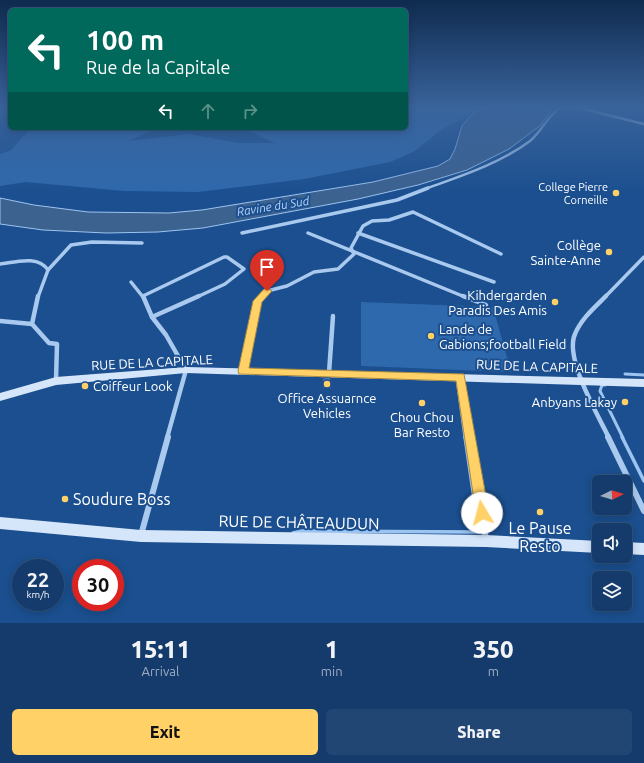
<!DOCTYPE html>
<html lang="en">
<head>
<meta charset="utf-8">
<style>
	body { margin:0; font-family:Ubuntu,sans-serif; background:#214673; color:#f1f3f6; height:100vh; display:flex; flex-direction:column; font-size:15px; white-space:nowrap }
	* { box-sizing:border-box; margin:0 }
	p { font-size:13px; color:#9dadc1 }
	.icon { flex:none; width:22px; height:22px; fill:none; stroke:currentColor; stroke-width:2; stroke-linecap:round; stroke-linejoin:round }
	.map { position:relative; height:623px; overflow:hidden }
	.sheet { display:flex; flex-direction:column; background:#143b6b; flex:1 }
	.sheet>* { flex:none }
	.hud { position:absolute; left:8px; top:8px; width:400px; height:122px; border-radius:6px; box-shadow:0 2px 10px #0003,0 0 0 1px #33557e; background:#00695c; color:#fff; overflow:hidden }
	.needle { width:26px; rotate:85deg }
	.controls { position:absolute; left:592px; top:475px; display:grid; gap:8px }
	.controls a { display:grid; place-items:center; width:40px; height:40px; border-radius:6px; background:#143b6b; box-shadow:0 2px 10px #0003,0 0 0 1px #33557e; font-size:20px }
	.speed { position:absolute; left:12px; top:559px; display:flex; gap:8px; font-size:20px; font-weight:700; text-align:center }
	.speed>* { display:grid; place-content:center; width:52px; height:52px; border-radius:50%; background:#143b6b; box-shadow:0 2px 10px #0003,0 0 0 1px #33557e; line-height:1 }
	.speed small { font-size:10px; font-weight:400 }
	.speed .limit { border:6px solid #d22; background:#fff; color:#111 }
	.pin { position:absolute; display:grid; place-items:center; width:34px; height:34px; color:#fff; margin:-41px -17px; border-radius:50% 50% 50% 0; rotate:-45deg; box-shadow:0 0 4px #0007 }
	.pin .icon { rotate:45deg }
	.me { position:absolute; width:44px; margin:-22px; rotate:352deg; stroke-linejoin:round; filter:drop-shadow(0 0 3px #0008) }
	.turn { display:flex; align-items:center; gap:14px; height:84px; padding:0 12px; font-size:18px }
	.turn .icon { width:52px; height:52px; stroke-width:2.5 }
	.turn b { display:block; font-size:28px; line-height:34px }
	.lanes { display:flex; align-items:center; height:38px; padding:0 12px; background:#0003; justify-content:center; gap:20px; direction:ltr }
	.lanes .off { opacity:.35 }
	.eta { display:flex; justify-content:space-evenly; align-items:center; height:68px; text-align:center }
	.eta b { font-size:24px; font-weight:800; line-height:28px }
	.cta { display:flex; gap:8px; margin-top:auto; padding:8px 12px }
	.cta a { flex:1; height:46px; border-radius:6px; background:#ffd166; color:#111; font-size:16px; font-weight:800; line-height:46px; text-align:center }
	.cta a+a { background:#214673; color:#f1f3f6 }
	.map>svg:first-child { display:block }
	.green { fill:#2e69ad }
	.water { fill:#3c6290; stroke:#9cc4f0 }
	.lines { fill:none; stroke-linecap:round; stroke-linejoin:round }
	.stream-far1 { stroke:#9cc4f0; stroke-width:3 }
	.stream { stroke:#9cc4f0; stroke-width:3.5 }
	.street-far3 { stroke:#a9c9ee; stroke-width:2.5 }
	.street-far2 { stroke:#a9c9ee; stroke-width:3.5 }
	.street-far1 { stroke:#a9c9ee; stroke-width:4.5 }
	.street { stroke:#a9c9ee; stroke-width:6 }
	.secondary { fill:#d6e6fa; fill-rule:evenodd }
	.wall { fill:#3a679d }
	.building { fill:#4478b7; stroke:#305480 }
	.route { fill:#ffd166; stroke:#a68842 }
	.poi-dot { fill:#ffd166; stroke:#1b4f8f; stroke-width:1.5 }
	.labels { text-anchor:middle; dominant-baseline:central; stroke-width:4; stroke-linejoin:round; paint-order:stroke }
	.far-poi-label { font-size:11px; fill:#fff; stroke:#1b4f8f; text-anchor:end }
	.far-water-label { font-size:12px; font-style:italic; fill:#b5d3f5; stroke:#1b4f8f }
	.poi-label { font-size:13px; fill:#fff; stroke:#1b4f8f; text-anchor:end }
	.street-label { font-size:13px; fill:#fff; stroke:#1b4f8f }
	.near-poi-label { font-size:16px; fill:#fff; stroke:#1b4f8f; text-anchor:start }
	.near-street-label { font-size:16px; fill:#fff; stroke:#1b4f8f }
</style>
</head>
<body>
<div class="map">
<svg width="644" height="623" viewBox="0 0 644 623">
	<rect width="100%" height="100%" fill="#1b4f8f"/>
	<g class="green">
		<polygon points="406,107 478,107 466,117 442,129 415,151 390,162 304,179 198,192 124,191 26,182 0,186 0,154 11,150 31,128 158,128 128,141 189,134 238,143 275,143 242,128 406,128"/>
		<polygon points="361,302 493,307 511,372 361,366"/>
	</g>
	<polygon class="water" points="487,107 553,107 541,125 509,149 467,170 418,185 358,199 203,228 158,232 106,233 43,230 0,224 0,198 34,205 88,212 169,213 202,210 373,182 438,166 450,159 455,149 462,126 472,114"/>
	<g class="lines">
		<g class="stream-far1">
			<polyline points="625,374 644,375"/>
			<polyline points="605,385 602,385 600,391 623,438"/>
			<polyline points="458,386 465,438"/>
		</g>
		<g class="stream">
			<polyline points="622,437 644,481"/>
			<polyline points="293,533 302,531 479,532 465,437"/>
		</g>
		<g class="street-far3">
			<polyline points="576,107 644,124"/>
			<path d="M425,189C461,176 499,164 530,141C542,131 548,115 561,107"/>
		</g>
		<g class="street-far2">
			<polyline points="242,233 397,200 428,188"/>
			<polyline points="308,233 465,297"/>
			<polyline points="358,233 494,282"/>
			<path d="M0,264C16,262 38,255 48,270L38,297"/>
			<polyline points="48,270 71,245 92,242 142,243"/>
			<polyline points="131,282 143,297"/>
			<polyline points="143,296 224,257 227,257 244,269 225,284 197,297"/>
			<polyline points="261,297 267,291 287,286 314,272 338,269 354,254 351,248 363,226 372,221 389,220 413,212 501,254"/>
			<polyline points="605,297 644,257"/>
		</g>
		<g class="street-far1">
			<polyline points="38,296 32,324 49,343 57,344 56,381"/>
			<polyline points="143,296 152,317 166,335 186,370 167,438"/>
			<polyline points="463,296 486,305"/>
			<path d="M606,296C595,307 581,319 575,334C564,358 598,415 609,438"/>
			<polyline points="152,317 199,296"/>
			<polyline points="0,321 32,324"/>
			<polyline points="243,371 257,301 262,296"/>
			<polyline points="329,373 333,316"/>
			<polyline points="460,377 471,438"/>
		</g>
		<g class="street">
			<polyline points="471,437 486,540"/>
			<polyline points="608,437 644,511"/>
			<polyline points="141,535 168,437"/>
		</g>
		<g class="secondary">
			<polygon points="186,367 644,379 644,387 186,373 56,385 0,401 0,393 56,377"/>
			<polygon points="0,517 141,530 486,535 599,541 599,553 486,547 141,542 0,529"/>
			<polygon points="625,542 644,543 644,555 625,554"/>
		</g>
	</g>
	<polygon class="wall" points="330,377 331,388 323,388 323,378"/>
	<polygon class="building" points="330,377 331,384 323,385 323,378"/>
	<linearGradient id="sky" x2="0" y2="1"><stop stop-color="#0f2b4f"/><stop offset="0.55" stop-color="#39639b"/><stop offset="1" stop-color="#39639b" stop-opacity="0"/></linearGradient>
	<rect width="644" height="194" fill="url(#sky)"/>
	<polygon class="route" points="267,288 272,291 262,302 249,368 464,374 489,513 487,517 482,519 477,517 476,513 456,381 239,374 238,371 253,301 264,289"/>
	<g class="poi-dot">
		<circle cx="616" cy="193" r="4"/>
		<circle cx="609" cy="252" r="4"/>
		<circle cx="555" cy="302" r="4"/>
		<circle cx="431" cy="336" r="4"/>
		<circle cx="327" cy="384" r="4"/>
		<circle cx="85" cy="386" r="4"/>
		<circle cx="625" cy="402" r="4"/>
		<circle cx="422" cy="403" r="4"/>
		<circle cx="65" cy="499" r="4"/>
		<circle cx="540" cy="512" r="4"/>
	</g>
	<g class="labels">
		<g class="far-poi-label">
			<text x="608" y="187">College Pierre<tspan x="608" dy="13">Corneille</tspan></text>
		</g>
		<g class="far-water-label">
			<text transform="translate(273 206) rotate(-9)">Ravine du Sud</text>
		</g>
		<g class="poi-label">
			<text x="601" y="245">Collège<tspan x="601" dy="15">Sainte-Anne</tspan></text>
			<text x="547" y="295">Kihdergarden<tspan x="547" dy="15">Paradis Des Amis</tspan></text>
			<text x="439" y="329" text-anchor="start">Lande de<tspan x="439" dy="15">Gabions;football Field</tspan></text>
			<text x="93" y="386" text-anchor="start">Coiffeur Look</text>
			<text x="327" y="398" text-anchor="middle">Office Assuarnce<tspan x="327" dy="15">Vehicles</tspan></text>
			<text x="617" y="402">Anbyans Lakay</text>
			<text x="422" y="417" text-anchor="middle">Chou Chou<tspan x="422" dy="15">Bar Resto</tspan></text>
		</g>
		<g class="street-label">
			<text transform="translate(152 362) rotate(-3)">RUE DE LA CAPITALE</text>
			<text transform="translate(537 366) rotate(2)">RUE DE LA CAPITALE</text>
		</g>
		<g class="near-poi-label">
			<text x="73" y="499">Soudure Boss</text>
			<text x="540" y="528" text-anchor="middle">Le Pause<tspan x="540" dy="18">Resto</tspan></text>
		</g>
		<g class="near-street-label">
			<text transform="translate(299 522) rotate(1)">RUE DE CHÂTEAUDUN</text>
		</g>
	</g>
</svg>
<div class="controls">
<a><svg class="needle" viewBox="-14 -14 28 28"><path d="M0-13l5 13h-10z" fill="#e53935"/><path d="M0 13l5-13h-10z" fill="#9dadc1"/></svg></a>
<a><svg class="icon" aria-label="sound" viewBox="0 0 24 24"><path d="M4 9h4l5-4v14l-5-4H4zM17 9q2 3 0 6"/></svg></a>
<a><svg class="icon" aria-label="layers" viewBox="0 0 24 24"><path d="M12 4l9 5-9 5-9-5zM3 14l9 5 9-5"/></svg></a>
</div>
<div class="speed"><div>22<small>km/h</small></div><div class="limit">30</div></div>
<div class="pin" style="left:267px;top:291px;background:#d93025"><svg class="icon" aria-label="arrive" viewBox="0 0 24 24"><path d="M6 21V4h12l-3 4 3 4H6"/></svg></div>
<svg class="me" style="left:482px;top:513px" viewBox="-20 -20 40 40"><circle r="19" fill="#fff"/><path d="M0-13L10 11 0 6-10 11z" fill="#ffd166"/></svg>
<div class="hud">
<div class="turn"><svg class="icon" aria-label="left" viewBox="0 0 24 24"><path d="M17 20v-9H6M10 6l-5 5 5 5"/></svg><div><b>100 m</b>Rue de la Capitale</div></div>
<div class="lanes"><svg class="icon" aria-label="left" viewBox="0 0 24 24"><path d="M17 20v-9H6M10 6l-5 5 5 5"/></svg><svg class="icon off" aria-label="ahead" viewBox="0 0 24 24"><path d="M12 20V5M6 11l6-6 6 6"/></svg><svg class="icon off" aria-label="right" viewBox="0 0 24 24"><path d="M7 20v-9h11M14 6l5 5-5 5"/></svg></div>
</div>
</div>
<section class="sheet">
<div class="eta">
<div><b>15:11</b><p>Arrival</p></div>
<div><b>1</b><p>min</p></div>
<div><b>350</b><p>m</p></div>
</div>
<div class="cta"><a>Exit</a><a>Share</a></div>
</section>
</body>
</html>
